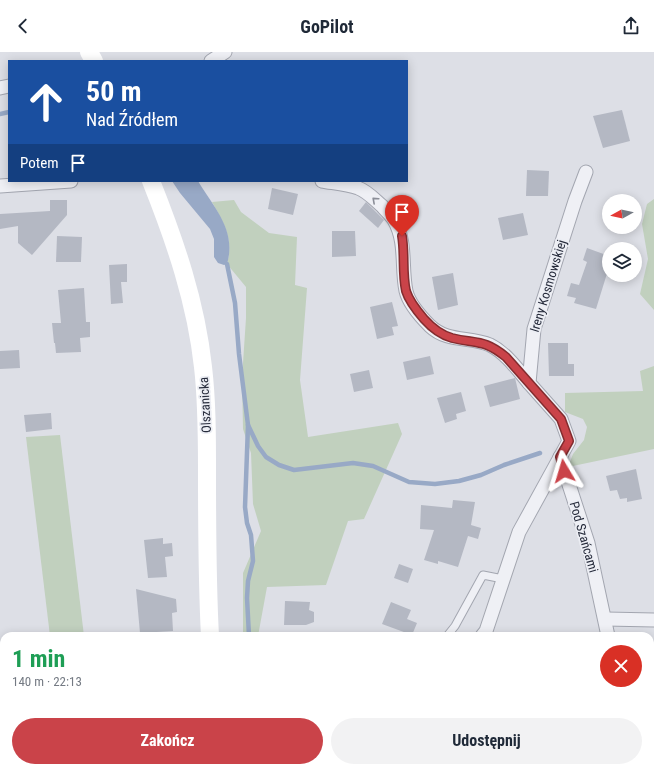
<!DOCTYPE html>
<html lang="pl">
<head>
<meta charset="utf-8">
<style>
	body { margin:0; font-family:"Roboto Condensed",sans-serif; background:#f2f2f3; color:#1f2937; height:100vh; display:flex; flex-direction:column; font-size:15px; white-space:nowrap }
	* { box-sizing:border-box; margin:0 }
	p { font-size:13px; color:#747a83 }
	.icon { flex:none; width:22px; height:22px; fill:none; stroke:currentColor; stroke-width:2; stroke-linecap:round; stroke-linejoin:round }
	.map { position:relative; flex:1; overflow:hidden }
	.side { position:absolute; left:0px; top:580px; width:654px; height:140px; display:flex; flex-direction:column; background:#fff; border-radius:12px 12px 0 0; box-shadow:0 2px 10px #0003 }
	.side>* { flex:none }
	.hud { position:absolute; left:8px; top:8px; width:400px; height:122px; border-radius:0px; box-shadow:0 2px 10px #0003; background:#1a4fa0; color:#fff; overflow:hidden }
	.needle { width:26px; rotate:262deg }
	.tools { position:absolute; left:602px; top:142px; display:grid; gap:8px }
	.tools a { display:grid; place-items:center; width:40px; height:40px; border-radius:50%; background:#fff; box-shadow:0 2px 10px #0003; font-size:20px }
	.pin { position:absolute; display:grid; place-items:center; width:34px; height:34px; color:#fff; margin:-41px -17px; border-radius:50% 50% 50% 0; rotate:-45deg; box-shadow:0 0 4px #0007 }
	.pin .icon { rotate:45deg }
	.me { position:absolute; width:44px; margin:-22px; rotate:353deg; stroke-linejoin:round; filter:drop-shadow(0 0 3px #0008) }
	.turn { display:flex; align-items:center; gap:14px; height:84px; padding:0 12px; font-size:18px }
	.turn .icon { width:52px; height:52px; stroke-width:2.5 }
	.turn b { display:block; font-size:28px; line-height:34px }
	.then { display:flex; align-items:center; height:38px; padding:0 12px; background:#0003; gap:8px; font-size:15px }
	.round { display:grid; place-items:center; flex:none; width:42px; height:42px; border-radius:21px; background:#f2f2f3 }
	.head { display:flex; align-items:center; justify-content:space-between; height:68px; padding:0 12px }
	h1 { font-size:24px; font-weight:700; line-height:30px; color:#1e9e55 }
	.action { display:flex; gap:8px; margin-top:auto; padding:8px 12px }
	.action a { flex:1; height:46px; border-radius:24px; background:#ca4349; color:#fff; font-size:16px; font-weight:700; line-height:46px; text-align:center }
	.action a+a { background:#f2f2f3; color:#1f2937 }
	header { display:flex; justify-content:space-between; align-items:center; height:52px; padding:0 12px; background:#fff; font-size:18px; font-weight:700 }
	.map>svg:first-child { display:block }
	.green { fill:#c1d0be }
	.water { fill:#98a9c6 }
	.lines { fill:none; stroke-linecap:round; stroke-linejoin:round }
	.stream { stroke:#98a9c6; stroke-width:4.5 }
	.building { fill:#b4b8c3 }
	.lane-casing { stroke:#a3a6b0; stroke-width:9 }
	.street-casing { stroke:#a3a6b0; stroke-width:15 }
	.lane { stroke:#eff0f5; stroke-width:7 }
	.street { stroke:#eff0f5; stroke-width:13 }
	.secondary { stroke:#fff; stroke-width:18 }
	.oneway { stroke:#8b8e98 }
	.route-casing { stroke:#832c2f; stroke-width:10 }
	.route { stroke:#ca4349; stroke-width:7 }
	.labels { text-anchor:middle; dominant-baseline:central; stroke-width:3.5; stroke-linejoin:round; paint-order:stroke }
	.street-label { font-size:13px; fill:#272c3c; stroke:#eceef4 }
</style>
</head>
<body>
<header><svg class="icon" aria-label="back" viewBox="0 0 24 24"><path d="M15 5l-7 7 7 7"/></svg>GoPilot<svg class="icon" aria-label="share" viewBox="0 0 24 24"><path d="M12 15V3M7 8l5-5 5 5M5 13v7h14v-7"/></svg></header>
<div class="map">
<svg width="654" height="720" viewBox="0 0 654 720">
	<rect width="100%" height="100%" fill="#dddfe6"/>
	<g class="green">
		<polygon points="654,147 654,258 640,242 648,207 642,172 647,152"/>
		<path d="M234,148L241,160L269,181L297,185L295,233L307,236L300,328L308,385L398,371L402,382L364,467L348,469L326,533L267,535L258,584H241L243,580V521L261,479L253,452L251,401L243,377L242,326L246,266V235L227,212C234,187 224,171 212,150Z"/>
		<polygon points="654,314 654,397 568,415 573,402 584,388 587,375 583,367 565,360 565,341 643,339 640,319"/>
		<polygon points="60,383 84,584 50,584 26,385"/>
		<polygon points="68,716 99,716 100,720 68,720"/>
	</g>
	<path class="water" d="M172,129H198C214,156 237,178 227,212L224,213L218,211L214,205V187L210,177L180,141Z"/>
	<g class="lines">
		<g class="stream">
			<polyline points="0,62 9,60"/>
			<polyline points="227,212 235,251 239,302 248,373 245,455 247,471 251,483 253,509 248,529 247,546 249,584"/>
			<polyline points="248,373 258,394 266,405 279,413 294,418 353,411 373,414 409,430 435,432 459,429 481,423 504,413 540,401"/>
		</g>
	</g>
	<g class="building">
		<polygon points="622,58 630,89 603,96 593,64"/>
		<polygon points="527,118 549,119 548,144 526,144"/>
		<polygon points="272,136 298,142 293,163 268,157"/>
		<polygon points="50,148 67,148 67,163 32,203 18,191 18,174 0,177 0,162 50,159"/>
		<polygon points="366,150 384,168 378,176 359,159"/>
		<polygon points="523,161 528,183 503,188 498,166"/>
		<polygon points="332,179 355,179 356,204 332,205"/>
		<polygon points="57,184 82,185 81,210 56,210"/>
		<polygon points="587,196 609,204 609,215 596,257 574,251 576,246 567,244 571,231 579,233 587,210 583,208"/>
		<polygon points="127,212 127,230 121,230 123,251 111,252 109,213"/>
		<polygon points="453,221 458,253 438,258 432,225"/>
		<polygon points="84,236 86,270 90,270 90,285 80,286 81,300 56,301 55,291 54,291 52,271 61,271 58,238"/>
		<polygon points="392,250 398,274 392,275 394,283 377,287 370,255"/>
		<polygon points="548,291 568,291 568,312 574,312 574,324 549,324"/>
		<polygon points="19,298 20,316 0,317 0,299"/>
		<polygon points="430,304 434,322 407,328 403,310"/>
		<polygon points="369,318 373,336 354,340 350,322"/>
		<polygon points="515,326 520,347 490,355 484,334"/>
		<polygon points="461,340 466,359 456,362 457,367 445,371 437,346"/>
		<polygon points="51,361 52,377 26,380 24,363"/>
		<polygon points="636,417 642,447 627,450 627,446 620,447 617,438 610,439 606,424"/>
		<polygon points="453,448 475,450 471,473 481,476 478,487 468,484 458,515 438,509 438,512 424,508 434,478 420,477 421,453 452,456"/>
		<polygon points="163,486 163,492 172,491 173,504 165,505 167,525 148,526 144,488"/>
		<polygon points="399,512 413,517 408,531 394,526"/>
		<polygon points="136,537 176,547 177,560 172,561 173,579 140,581"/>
		<polygon points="285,549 310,550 309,558 314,560 314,570 306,573 284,573"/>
		<polygon points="391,550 411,558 407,567 417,571 412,583 382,572"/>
	</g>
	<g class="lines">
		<g class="lane-casing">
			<polyline id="lane" points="447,584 455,574 483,523 503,527"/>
		</g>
		<g class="street-casing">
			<g id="street">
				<polyline points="211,9 225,0"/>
				<polyline points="0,36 9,34"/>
				<path d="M322,129C333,131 347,132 358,136C367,139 375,148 382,154C386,159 391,163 394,168C407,190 401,215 406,239C409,252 421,265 430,274C448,291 470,284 490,293C506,301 518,318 529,331"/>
				<polyline points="0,134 71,129"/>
				<polyline points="560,405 588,491 608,584"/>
				<polyline points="606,567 654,568"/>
				<polyline points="482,584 486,579 519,480 569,389 561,367 529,331 534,277 575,149 586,120"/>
				<polyline points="622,716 622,720"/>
				<polyline points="344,720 349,716"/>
			</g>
		</g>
		<use href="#lane" class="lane"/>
		<use href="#street" class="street"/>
		<g class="secondary">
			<polyline points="89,0 94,9"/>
			<path d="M151,129C175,189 196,250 203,315C207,349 207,383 207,418C207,473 207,529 210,584"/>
			<polyline points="229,716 230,720"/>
		</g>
	</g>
	<defs><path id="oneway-chevron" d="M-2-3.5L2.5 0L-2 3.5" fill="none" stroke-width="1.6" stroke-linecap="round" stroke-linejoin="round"/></defs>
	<use class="oneway" href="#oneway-chevron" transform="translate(375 148) rotate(-138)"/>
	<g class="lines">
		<g class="route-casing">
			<path id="route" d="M402,184C405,202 402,221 406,239C409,249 418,260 424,267C432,276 441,283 452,286C477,292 484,287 506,305L561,367L569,389L560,405L564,419"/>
		</g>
		<use href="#route" class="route"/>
	</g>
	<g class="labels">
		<g class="street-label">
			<text transform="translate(548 234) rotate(-73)">Ireny Kosmowskiej</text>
			<text transform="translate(205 353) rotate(-93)">Olszanicka</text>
			<text transform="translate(584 485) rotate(74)">Pod Szańcami</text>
		</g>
	</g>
</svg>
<div class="tools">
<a><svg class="needle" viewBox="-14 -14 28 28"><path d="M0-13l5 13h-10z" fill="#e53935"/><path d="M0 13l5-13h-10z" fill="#747a83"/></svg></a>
<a><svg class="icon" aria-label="layers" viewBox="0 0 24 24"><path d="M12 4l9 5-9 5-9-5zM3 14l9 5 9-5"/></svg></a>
</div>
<div class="pin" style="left:402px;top:184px;background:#d93025"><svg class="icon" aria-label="arrive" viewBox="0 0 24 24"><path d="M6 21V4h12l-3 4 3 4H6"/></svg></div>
<svg class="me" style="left:564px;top:419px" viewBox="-20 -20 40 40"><path d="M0-17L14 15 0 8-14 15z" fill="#ca4349" stroke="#fff" stroke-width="4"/></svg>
<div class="hud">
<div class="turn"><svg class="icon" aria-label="ahead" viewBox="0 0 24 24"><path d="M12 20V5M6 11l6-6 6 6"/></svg><div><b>50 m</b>Nad Źródłem</div></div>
<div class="then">Potem<svg class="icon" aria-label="arrive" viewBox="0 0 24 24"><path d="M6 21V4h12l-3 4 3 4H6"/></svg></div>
</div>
<section class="side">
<div class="head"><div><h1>1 min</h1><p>140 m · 22:13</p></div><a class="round" style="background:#d93025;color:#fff"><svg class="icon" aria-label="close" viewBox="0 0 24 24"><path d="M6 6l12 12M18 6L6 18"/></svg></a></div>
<div class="action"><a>Zakończ</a><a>Udostępnij</a></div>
</section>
</div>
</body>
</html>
